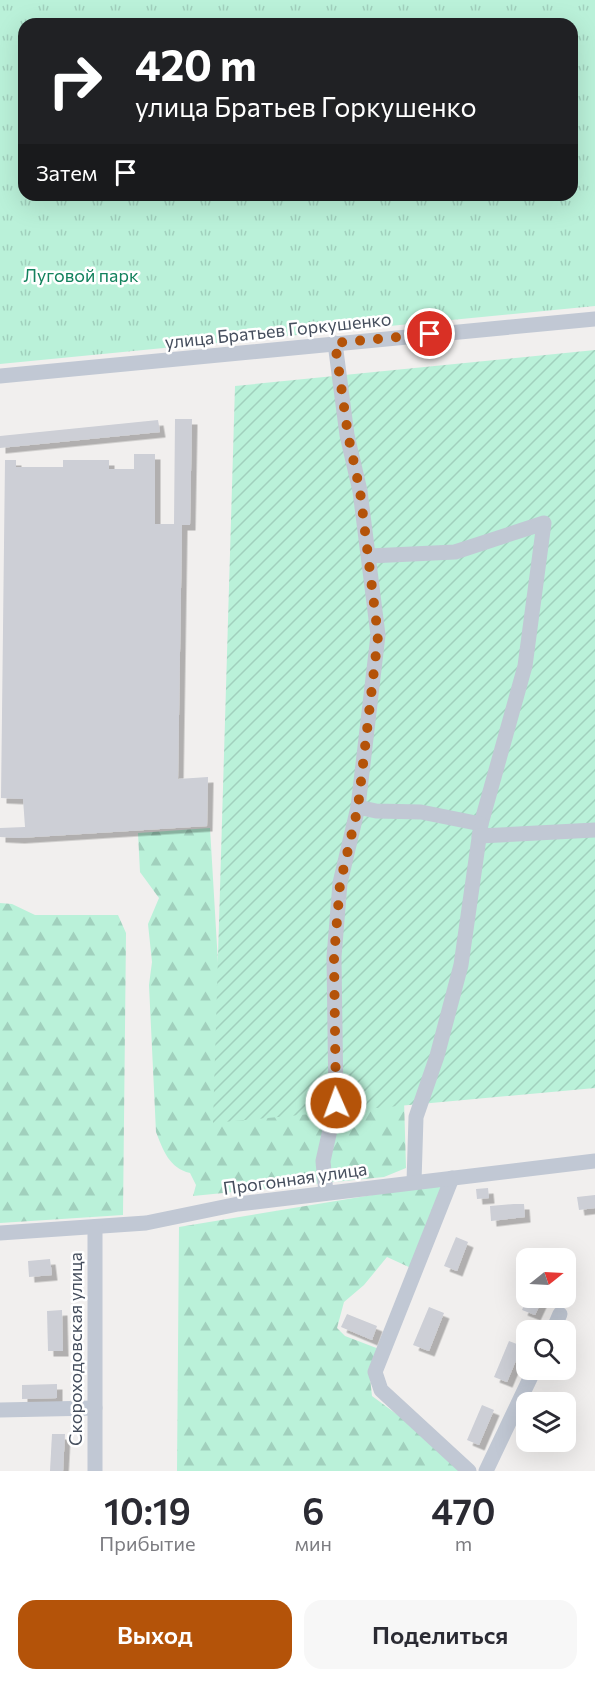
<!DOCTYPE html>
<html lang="ru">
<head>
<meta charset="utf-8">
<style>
	body { margin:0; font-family:Commissioner,sans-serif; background:#f7f7f7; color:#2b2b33; height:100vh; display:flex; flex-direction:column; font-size:22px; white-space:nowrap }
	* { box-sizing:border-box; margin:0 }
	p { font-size:20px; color:#7c7c81 }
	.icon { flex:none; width:33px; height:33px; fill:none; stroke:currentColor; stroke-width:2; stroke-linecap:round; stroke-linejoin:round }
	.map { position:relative; height:1471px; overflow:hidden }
	.sheet { display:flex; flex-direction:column; background:#fff; flex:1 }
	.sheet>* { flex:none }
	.guide { position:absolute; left:18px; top:18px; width:560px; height:183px; border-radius:18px; box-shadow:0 6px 24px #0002; background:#202124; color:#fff; overflow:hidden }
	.needle { width:39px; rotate:72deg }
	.tools { position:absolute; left:516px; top:1248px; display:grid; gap:12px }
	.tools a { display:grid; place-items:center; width:60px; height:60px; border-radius:12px; background:#fff; box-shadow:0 6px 24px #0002; font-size:30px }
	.pin { position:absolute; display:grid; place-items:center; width:51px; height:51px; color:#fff; margin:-26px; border:3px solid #fff; border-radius:50%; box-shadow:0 2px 6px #0007 }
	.me { position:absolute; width:66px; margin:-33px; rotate:358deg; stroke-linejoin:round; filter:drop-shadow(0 0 4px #0008) }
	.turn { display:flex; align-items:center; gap:21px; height:126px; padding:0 18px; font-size:27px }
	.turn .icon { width:78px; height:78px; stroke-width:2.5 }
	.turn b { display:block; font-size:42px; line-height:51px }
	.then { display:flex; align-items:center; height:57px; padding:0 18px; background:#0003; gap:12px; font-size:22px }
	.eta { display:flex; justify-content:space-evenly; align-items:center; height:102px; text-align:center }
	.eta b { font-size:36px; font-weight:600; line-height:42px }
	.primary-button { display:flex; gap:12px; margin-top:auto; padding:12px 18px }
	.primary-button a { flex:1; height:69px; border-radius:18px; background:#b45309; color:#fff; font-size:24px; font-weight:600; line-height:69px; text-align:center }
	.primary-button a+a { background:#f7f7f7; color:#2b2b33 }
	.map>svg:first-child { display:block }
	.forest { fill:url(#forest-firs) }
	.park { fill:url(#park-tufts); fill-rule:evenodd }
	.garden { fill:url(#garden-furrows) }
	.building { fill:#cdcfd6; filter:url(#shadow) }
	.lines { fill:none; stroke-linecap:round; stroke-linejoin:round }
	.minor { stroke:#c1c8d4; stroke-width:15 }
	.route { stroke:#b45309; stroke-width:10; stroke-dasharray:0 18 }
	.labels { text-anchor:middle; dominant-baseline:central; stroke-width:5; stroke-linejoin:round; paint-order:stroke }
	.park-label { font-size:18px; fill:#13825d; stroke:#fff }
	.street-label { font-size:18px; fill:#454e5d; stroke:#fff }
</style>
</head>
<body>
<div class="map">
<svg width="595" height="1471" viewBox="0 0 595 1471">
	<defs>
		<pattern id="forest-firs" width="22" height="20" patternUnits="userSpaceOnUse" patternTransform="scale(1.5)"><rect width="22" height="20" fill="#baf1d9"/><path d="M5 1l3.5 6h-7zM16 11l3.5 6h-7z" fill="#a1d0bd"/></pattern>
		<pattern id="park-tufts" width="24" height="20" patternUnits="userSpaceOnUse" patternTransform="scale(1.5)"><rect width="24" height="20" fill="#baf1d9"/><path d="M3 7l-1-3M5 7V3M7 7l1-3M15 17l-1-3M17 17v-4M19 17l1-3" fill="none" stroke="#a1d0bd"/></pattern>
		<pattern id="garden-furrows" width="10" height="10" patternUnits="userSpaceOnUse" patternTransform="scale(1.5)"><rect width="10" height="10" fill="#baf1d9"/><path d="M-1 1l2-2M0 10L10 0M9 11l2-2" fill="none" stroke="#a1d0bd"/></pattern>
		<filter id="shadow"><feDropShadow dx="5.5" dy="5.5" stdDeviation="0" flood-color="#0004"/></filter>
	</defs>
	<rect width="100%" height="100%" fill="#f1efee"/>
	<g class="forest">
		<path d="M210,828L218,963L221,1098L404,1100L406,1168L384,1177L193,1196L196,1185L190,1173C169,1168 163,1150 156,1132L149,985L152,962L148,924L159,898L140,872L138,833Z"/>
		<polygon points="0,903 12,904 35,915 118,915 126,933 123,1215 0,1223"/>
		<polygon points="445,1183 411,1268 387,1257 364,1285 344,1302 337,1328 345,1336 379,1349 370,1378 372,1396 395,1413 406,1417 462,1471 177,1471 179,1227"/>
	</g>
	<path class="park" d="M0,0H595V306L0,364ZM24,24H572V195H24Z"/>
	<polygon class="garden" points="595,350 595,1088 213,1123 235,386"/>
	<g class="building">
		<polygon points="175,419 192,419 190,525 182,525 178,779 208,777 207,826 19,838 0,837 0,828 25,827 23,799 1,798 5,460 16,460 16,467 63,467 63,460 109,460 109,469 134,469 134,454 155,454 155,524 174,524"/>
		<polygon points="158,420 160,432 0,448 0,436"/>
		<polygon points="488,1188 489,1198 477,1199 476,1189"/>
		<polygon points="595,1195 595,1208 579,1210 577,1197"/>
		<polygon points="514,1204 524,1204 525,1217 491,1221 490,1206"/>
		<polygon points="456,1237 468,1242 457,1271 444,1266"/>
		<polygon points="50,1259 52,1275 29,1277 28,1261"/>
		<polygon points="527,1298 543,1298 535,1315 522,1310"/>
		<polygon points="429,1307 444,1313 429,1351 413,1345"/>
		<polygon points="62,1310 63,1351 48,1351 47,1311"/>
		<polygon points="347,1314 377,1326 372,1340 341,1327"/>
		<polygon points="509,1341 522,1346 507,1382 494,1377"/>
		<polygon points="57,1384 57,1398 22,1399 22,1385"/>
		<polygon points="482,1405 494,1410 479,1445 467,1440"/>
		<polygon points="52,1434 65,1434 63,1471 50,1471"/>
	</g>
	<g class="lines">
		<g class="minor">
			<polyline points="0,376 595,319"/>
			<polyline points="369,556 455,552 544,523 525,666 481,824 461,965 437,1056 416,1117 414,1182"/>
			<polyline points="358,807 376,811 421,812 481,824"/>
			<polyline points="479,836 595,830"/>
			<polyline points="452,1178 375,1372 381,1390 469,1471"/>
			<polyline points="326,1193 323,1161 336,1103 334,957 340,883 358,807 378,635 360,491 347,435 335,343"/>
			<polyline points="0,1233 146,1223 238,1204 595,1161"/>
			<polyline points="553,1330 560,1314"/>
			<polyline points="0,1410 95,1408"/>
			<polyline points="95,1471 95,1227"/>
			<polyline points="486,1471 534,1370"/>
		</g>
	</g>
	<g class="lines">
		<polyline class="route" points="336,1103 334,957 340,884 358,807 378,636 360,491 348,435 335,343 430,334"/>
	</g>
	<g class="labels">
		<g class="park-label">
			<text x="81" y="275">Луговой парк</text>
		</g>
		<g class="street-label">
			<text transform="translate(278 330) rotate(-6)">улица Братьев Горкушенко</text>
			<text transform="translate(295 1178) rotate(-8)">Прогонная улица</text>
			<text transform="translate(75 1349) rotate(-90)">Скороходовская улица</text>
		</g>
	</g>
</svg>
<div class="tools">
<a><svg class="needle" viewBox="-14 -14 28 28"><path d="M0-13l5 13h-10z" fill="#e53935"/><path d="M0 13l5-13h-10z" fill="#7c7c81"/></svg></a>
<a><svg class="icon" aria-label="search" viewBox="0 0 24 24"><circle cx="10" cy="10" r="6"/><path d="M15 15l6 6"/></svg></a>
<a><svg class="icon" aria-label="layers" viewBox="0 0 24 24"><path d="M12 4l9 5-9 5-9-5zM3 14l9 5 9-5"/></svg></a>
</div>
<div class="pin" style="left:430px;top:334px;background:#d93025"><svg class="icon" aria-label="arrive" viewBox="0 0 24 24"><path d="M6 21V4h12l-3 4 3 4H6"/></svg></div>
<svg class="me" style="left:336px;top:1103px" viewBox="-20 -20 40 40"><circle r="17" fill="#b45309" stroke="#fff" stroke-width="3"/><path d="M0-11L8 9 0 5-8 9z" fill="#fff"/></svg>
<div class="guide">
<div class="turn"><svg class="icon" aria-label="right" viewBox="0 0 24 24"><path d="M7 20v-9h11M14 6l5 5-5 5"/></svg><div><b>420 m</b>улица Братьев Горкушенко</div></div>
<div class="then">Затем<svg class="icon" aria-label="arrive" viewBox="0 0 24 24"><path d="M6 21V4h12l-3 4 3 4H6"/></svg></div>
</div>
</div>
<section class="sheet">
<div class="eta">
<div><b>10:19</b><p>Прибытие</p></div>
<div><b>6</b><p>мин</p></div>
<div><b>470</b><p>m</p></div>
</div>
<div class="primary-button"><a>Выход</a><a>Поделиться</a></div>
</section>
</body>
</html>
